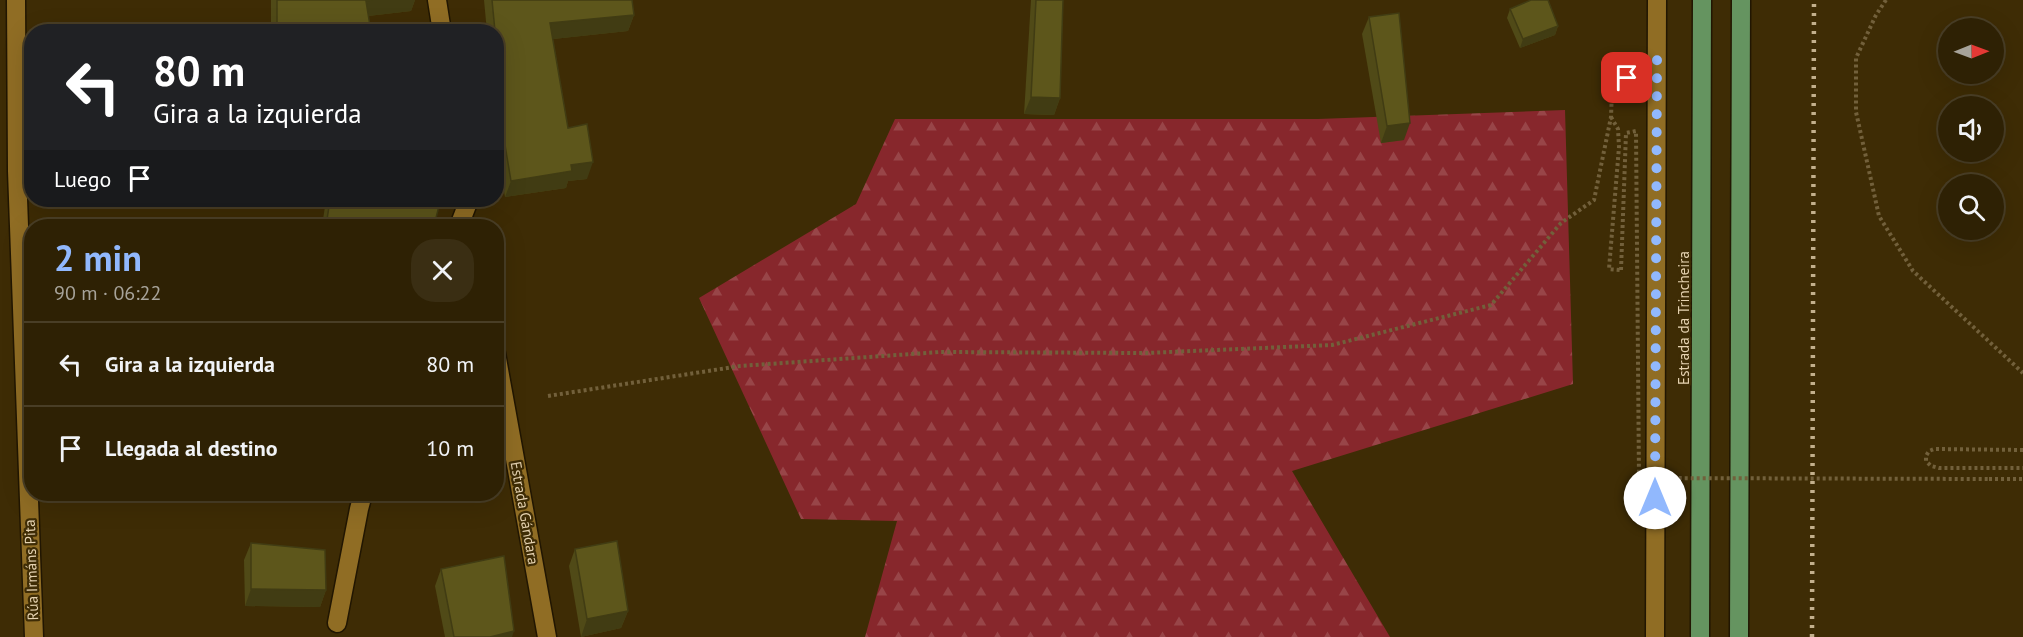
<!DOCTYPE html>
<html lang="es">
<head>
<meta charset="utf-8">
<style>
	body { margin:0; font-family:"PT Sans",sans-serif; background:#3a2e13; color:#f1f3f6; height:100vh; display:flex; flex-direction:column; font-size:22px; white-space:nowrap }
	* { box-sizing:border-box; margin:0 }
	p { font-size:20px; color:#a7a39a }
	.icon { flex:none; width:33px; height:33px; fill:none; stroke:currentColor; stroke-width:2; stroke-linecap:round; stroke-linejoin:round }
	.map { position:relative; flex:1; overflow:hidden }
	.drawer { position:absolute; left:24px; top:219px; width:480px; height:282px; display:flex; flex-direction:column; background:#2e2104; border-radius:24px; box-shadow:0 6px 24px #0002,0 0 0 2px #493e26 }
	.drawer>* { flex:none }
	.banner { position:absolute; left:24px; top:24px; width:480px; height:183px; border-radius:24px; box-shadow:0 6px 24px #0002,0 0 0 2px #493e26; background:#202124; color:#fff; overflow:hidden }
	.needle { width:39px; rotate:89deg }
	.controls { position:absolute; left:1938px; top:18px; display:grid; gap:12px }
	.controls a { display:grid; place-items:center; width:66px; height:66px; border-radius:50%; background:#2e2104; box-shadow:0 6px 24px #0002,0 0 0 2px #493e26; font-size:30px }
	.pin { position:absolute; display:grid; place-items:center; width:51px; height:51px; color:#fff; margin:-26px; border-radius:12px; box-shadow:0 3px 9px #0006 }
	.me { position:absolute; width:66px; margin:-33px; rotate:0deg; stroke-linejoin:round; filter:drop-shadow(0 0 4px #0008) }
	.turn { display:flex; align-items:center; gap:21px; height:126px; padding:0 30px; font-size:27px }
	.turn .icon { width:78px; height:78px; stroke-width:2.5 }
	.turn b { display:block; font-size:42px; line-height:51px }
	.then { display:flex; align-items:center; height:57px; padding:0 30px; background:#0003; gap:12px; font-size:22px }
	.round { display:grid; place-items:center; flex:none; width:63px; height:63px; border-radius:24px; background:#3a2e13 }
	.summary { display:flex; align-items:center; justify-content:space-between; height:102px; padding:0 30px }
	h1 { font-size:36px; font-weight:700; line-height:45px; color:#91b8fd }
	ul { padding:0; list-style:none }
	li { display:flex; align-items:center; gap:18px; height:84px; padding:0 30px; border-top:2px solid #493e26 }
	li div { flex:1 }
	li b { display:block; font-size:22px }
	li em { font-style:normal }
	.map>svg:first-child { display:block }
	.forest { fill:url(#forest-firs) }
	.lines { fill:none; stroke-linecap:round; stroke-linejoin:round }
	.minor-casing { stroke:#211602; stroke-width:21 }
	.highway-casing { stroke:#211602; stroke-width:21 }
	.path { stroke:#72603b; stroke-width:4; stroke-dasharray:3 3; stroke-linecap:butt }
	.minor { stroke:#906d24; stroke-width:18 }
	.highway { stroke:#659460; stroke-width:18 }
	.rail { stroke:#c3b08d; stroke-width:4.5; stroke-dasharray:3 6; stroke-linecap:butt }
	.path-bridge { stroke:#72603b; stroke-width:4; stroke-dasharray:3 3; stroke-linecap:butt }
	.wall { fill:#504a17 }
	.shaded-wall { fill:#413c13 }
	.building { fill:#5d561b; stroke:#413c13; stroke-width:1.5 }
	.route { stroke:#91b8fd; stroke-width:10; stroke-dasharray:0 18 }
	.labels { text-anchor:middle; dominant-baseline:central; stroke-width:4.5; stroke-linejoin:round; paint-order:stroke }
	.street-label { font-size:15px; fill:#e5d2b0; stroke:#3e2c05 }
</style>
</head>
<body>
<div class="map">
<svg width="2023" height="637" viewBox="0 0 2023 637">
	<defs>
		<pattern id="forest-firs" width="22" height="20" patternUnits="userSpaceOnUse" patternTransform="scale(1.5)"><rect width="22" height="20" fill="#87272c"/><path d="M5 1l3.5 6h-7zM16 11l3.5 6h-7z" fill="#984548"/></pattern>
	</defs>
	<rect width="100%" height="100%" fill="#3e2c05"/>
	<polygon class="forest" points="1565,110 1573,384 1292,471 1390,637 865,637 897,521 801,519 699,298 856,204 895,119 1318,119"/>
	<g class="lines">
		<g class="minor-casing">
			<g id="minor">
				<polyline points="16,0 17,171 34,637"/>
				<polyline points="437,0 442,32"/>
				<polyline points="459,226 469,200"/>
				<polyline points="496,353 547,637"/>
				<polyline points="337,623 359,509 363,494"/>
				<polyline points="1655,637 1657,0"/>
			</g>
		</g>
		<g class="highway-casing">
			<g id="highway">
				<polyline points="1700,637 1702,0"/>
				<polyline points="1739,637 1741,0"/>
			</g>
		</g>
		<g class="path">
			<polyline points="1886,0 1876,15 1856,58 1856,112 1879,216 1913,271 2023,373"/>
			<polyline points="1611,117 1618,129 1619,147 1609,269 1621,270"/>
			<polyline points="548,396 740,366 940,352 1146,353 1332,345 1491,305 1561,223 1594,200 1611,117 1612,91 1628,77"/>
			<polyline points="2023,450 1934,449 1929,451 1926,456 1926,461 1931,466 1939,468 2023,468"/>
			<polyline points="1989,479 2023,479"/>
		</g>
		<use href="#minor" class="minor"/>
		<use href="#highway" class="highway"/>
		<polyline class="rail" points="1812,637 1814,0"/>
		<polyline class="path-bridge" points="1621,270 1626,133 1636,131 1639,478 1989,479"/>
	</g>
	<g class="wall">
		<polygon points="271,0 415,0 411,11 368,16 371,32 271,32"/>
		<polygon points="484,0 632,0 634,15 628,31 553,39 568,128 587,179 568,181 566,188 505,197 496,145 496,32 487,32"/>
		<polygon points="1031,0 1063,0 1060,98 1054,115 1024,114"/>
		<polygon points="1510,9 1558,26 1555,35 1520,48 1507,18"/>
		<polygon points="1369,17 1404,140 1381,143 1362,34"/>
		<polygon points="326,200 415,200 434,226 322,226"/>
		<polygon points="251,543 326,590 320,607 245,606 244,560"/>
		<polygon points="575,549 628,611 621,628 581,637 569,566"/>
		<polygon points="441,569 512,637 445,637 435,586"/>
	</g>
	<g class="shaded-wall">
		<polygon points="372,0 415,0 411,11 360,17 366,1"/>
		<polygon points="634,15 628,31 544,40 550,23"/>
		<polygon points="1558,26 1555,35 1520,48 1523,39"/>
		<polygon points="1031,97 1060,98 1054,115 1024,114"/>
		<polygon points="1410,123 1404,140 1381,143 1387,126"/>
		<polygon points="593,162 587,179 568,181 566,188 505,197 511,181 571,165"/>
		<polygon points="251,589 326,590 320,607 245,606"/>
		<polygon points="628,611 621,628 581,637 587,619"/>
		<polygon points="514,631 512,637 490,637"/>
	</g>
	<g class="building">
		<polygon points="277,0 372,0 366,1 371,32 277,32"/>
		<polygon points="492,0 632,0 634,15 550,23 568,128 587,124 593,162 571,165 572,171 511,181 496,91 496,32 493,32 495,31"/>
		<polygon points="1036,0 1063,0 1060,98 1031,97"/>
		<polygon points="1531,0 1548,0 1558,26 1523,39 1510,9"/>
		<polygon points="1399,13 1410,123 1387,126 1369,17"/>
		<polygon points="330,200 415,200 439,206 434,226 326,226"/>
		<polygon points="617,541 628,611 587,619 575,549"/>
		<polygon points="251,543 325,550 326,590 251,589"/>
		<polygon points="504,556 514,631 490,637 454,637 441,569"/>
	</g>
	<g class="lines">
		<polyline class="route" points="1627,78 1642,65 1657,60 1655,498"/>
	</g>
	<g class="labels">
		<g class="street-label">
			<text transform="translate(1683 318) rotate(-90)">Estrada da Trincheira</text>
			<text transform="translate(525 513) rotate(80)">Estrada Gándara</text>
			<text transform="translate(31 570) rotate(-92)">Rúa Irmáns Pita</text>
		</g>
	</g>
</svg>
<div class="controls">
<a><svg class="needle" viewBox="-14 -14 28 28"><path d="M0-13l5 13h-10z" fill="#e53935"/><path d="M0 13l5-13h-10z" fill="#a7a39a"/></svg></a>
<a><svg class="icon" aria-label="sound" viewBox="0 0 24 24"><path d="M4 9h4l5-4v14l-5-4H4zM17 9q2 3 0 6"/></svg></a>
<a><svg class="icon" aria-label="search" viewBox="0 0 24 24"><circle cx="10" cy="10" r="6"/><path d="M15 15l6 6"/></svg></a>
</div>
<div class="pin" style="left:1627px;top:78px;background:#d93025"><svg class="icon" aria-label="arrive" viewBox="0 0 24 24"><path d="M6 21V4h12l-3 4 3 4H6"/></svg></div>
<svg class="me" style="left:1655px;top:498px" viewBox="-20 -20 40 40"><circle r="19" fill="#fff"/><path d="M0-13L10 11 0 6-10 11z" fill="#91b8fd"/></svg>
<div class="banner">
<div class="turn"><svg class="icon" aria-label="left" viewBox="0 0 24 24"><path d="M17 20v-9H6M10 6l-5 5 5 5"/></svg><div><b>80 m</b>Gira a la izquierda</div></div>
<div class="then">Luego<svg class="icon" aria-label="arrive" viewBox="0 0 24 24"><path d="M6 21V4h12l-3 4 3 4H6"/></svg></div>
</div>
<section class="drawer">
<div class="summary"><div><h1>2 min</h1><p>90 m · 06:22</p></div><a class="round"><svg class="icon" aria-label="close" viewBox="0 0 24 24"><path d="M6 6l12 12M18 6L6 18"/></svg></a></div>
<ul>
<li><svg class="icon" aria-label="left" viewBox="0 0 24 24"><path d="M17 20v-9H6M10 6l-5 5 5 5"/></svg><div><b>Gira a la izquierda</b></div><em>80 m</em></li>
<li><svg class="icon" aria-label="arrive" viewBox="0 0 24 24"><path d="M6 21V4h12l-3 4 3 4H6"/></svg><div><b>Llegada al destino</b></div><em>10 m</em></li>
</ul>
</section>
</div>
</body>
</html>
